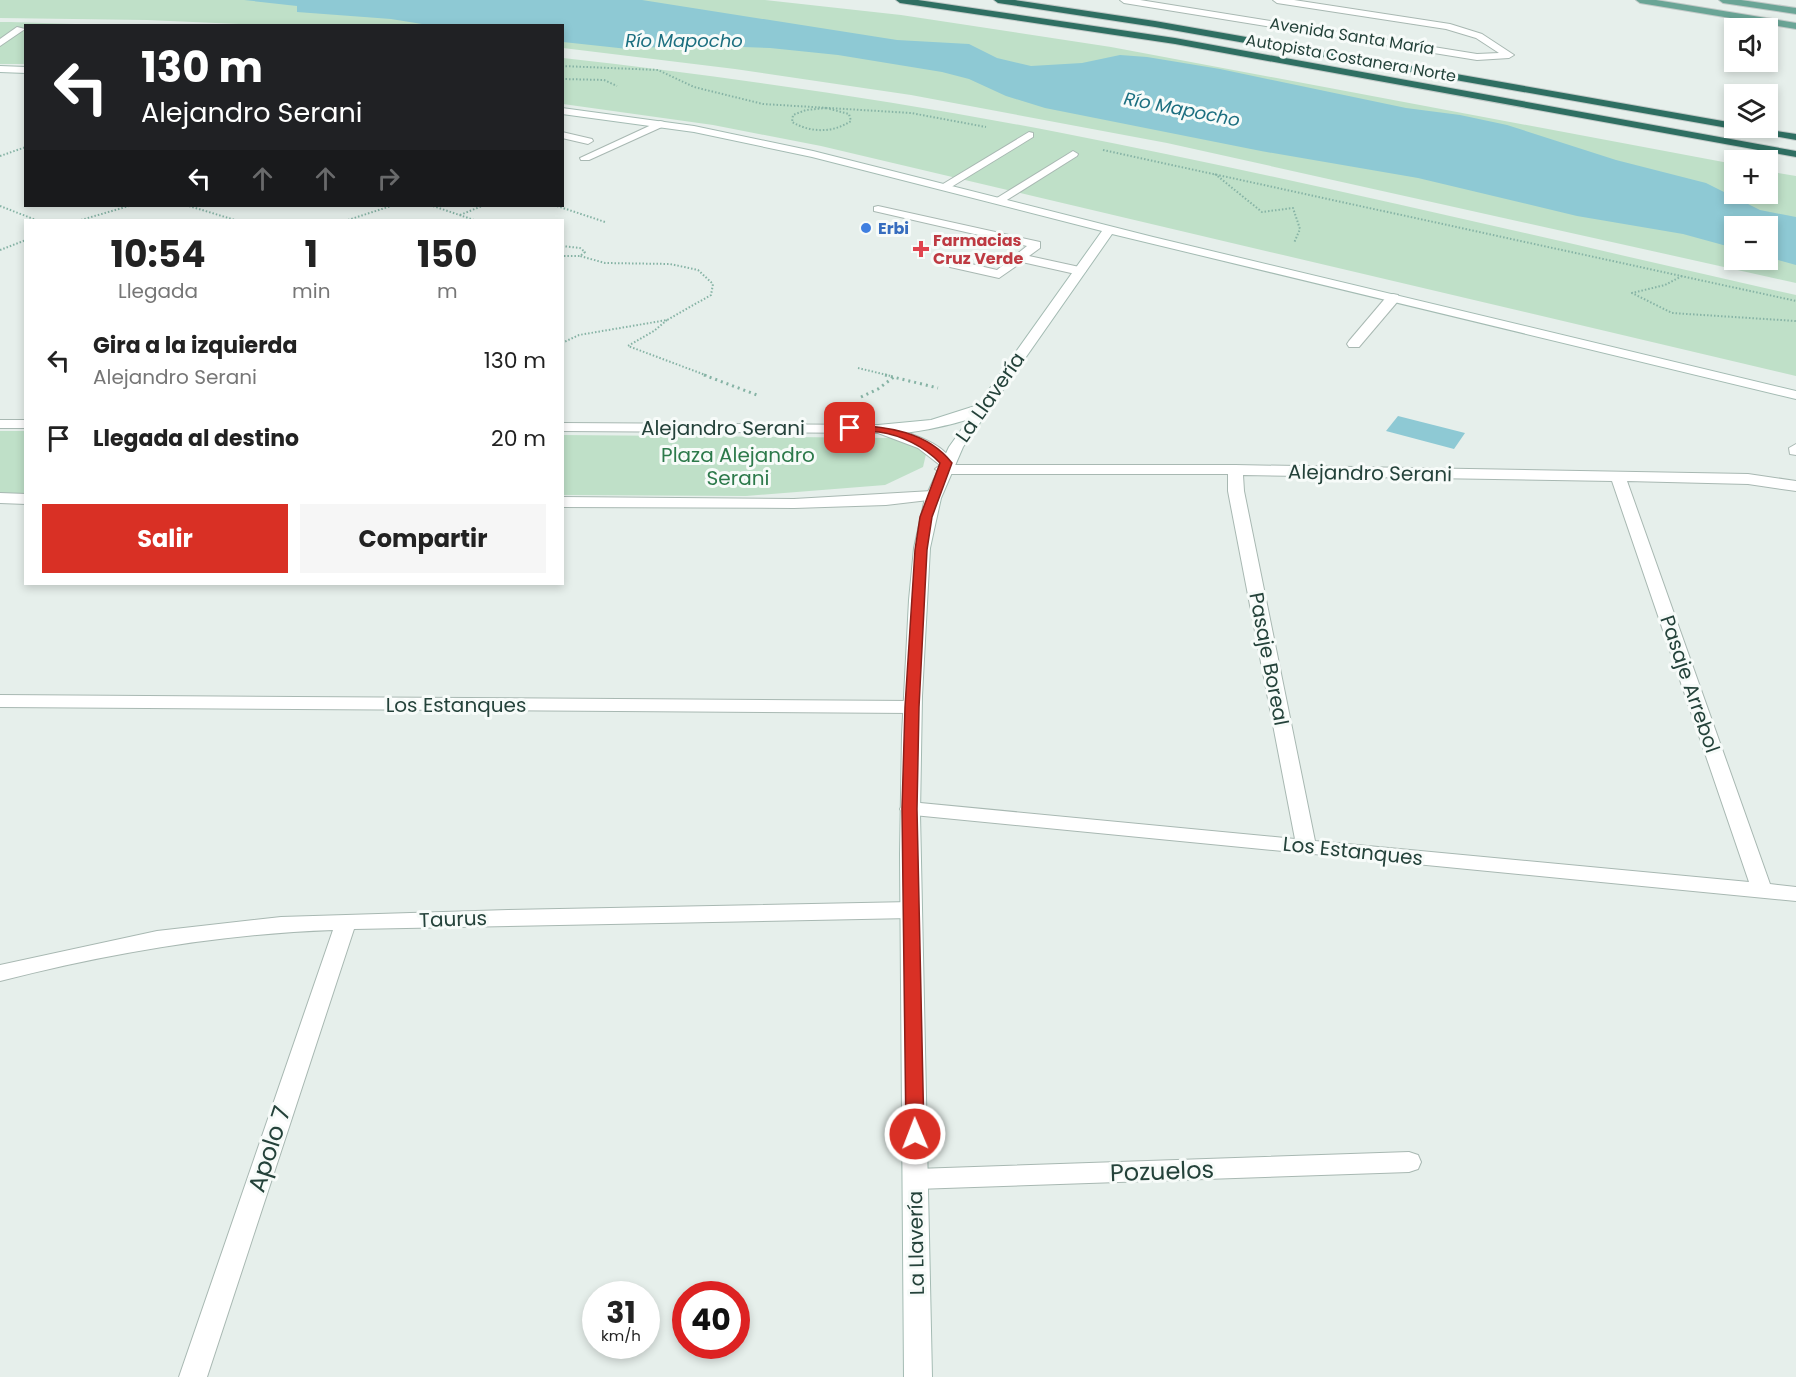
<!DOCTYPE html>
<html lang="es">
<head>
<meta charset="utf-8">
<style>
	body { margin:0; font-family:Poppins,sans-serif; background:#f6f6f6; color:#222; height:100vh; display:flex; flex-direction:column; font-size:22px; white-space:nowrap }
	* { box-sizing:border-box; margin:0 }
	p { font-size:20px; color:#767676 }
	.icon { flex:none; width:33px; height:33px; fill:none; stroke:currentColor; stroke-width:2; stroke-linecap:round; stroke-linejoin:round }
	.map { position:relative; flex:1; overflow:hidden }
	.side { position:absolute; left:24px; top:219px; width:540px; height:366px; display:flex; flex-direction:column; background:#fff; border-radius:0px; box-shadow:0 3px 9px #0003 }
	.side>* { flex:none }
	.hud { position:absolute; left:24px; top:24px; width:540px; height:183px; border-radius:0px; box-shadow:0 3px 9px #0003; background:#202124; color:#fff; overflow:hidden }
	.buttons { position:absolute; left:1724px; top:18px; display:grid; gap:12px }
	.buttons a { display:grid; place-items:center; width:54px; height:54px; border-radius:0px; background:#fff; box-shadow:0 3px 9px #0003; font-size:30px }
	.speed { position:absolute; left:582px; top:1281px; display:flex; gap:12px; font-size:30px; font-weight:700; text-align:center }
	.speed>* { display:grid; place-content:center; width:78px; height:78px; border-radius:50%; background:#fff; box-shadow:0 3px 9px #0003; line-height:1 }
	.speed small { font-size:15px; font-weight:400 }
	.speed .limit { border:9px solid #d22; background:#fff; color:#111 }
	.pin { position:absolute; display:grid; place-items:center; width:51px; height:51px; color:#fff; margin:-26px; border-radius:12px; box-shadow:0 3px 9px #0006 }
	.me { position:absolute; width:66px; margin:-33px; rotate:359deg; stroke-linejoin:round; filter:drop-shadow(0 0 4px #0008) }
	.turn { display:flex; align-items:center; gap:21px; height:126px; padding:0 18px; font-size:27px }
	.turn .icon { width:78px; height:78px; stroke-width:2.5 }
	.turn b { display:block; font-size:42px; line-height:51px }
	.lanes { display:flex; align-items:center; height:57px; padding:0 18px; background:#0003; justify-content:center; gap:30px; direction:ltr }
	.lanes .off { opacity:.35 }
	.eta { display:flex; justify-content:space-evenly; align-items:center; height:102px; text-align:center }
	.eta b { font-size:36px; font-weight:700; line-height:42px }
	.button { display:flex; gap:12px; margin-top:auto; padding:12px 18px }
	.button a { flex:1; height:69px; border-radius:0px; background:#d93025; color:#fff; font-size:24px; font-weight:700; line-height:69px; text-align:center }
	.button a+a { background:#f6f6f6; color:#222 }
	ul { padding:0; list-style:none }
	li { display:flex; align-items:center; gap:18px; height:78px; padding:0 18px }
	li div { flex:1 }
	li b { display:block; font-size:22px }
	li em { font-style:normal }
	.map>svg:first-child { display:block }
	.green { fill:#bfe0c8; fill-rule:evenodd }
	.water { fill:#8ec9d4 }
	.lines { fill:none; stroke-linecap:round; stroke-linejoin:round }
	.lane-casing { stroke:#a8b8b2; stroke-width:2 }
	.street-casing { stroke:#a8b8b2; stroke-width:2 }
	.secondary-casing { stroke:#a4bbb3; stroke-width:2 }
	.primary-casing { stroke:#c2cac8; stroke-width:2 }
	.highway-casing { stroke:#c2cac8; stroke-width:2 }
	.path-far1 { stroke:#86b3a5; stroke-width:2; stroke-dasharray:1.5 2; stroke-linecap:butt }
	.path { stroke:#86b3a5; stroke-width:3; stroke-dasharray:2 4; stroke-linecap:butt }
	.lane { fill:#fff; fill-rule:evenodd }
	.street { fill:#fff; fill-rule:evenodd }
	.secondary { fill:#fff; fill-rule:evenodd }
	.primary { fill:#6aa596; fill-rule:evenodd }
	.highway { fill:#2f6f62; fill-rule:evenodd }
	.route { fill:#d93025; stroke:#8d1f18; stroke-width:1.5 }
	.shop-dot { fill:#3f7fe0; stroke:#f7fbf9; stroke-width:2 }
	.health-dot { fill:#e0444e; stroke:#f7fbf9; stroke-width:2 }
	.labels { text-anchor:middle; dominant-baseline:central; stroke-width:6; stroke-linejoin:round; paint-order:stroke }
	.far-street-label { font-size:16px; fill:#24423a; stroke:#f7fbf9 }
	.far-shop-label { font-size:16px; font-weight:bold; fill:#366cbe; stroke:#f7fbf9; text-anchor:start }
	.far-health-label { font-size:16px; font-weight:bold; fill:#be3a42; stroke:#f7fbf9; text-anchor:start }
	.far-water-label { font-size:18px; font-style:italic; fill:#1c6f80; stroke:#f7fbf9 }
	.street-label { font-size:20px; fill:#24423a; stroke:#f7fbf9 }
	.park-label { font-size:20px; fill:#2d7a4b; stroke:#f7fbf9 }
	.near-street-label { font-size:24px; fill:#24423a; stroke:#f7fbf9 }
</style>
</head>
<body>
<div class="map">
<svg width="1796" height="1377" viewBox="0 0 1796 1377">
	<rect width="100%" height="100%" fill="#e6efeb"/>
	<g class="green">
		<path d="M0,0H765L901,15L1111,47L1734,164V194H1767V171L1796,176V283L1167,143L911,95L735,69L563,48L562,26H283L147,20L0,18ZM1734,226H1767V260H1734Z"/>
		<polygon points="0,22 11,22 107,25 26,26 25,64 0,64"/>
		<path d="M563,58C730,77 897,101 1062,133C1308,181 1552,240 1796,295V376L821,146L713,125L563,104Z"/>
		<rect x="0" y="431" width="25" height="62"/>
		<polygon points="563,435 897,438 927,450 923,467 885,485 746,496 563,495"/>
	</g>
	<g class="water">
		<polygon points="244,0 642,0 897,40 969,44 997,58 1031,66 1082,63 1120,55 1147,57 1220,69 1406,108 1460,115 1507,125 1616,160 1706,183 1760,210 1796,217 1796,265 1767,257 1767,226 1734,226 1734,248 1683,234 1577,216 1418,178 1261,151 1045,108 1006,96 969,79 942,72 838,55 770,48 688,45 628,49 563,42 562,26 428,25 391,19 297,12 297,6"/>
		<polygon points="1398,416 1465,433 1454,449 1386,431"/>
	</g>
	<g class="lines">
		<g class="lane-casing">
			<g id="lane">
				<polygon points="17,27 25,29 0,46 0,39"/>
				<polygon points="660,121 664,122 664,126 589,160 581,160 580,158"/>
				<polygon points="562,132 592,139 593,141 588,144 562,138"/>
				<polygon points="1029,132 1033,133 1033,137 948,189 944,190 938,187"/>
				<polygon points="1073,151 1078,154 1077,156 1002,203 998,204 992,201"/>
				<polygon points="878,206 1040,242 1040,248 1029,256 1084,268 1086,271 1080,275 1022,262 999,278 950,267 948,264 950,261 954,260 997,270 1027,246 874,211 874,207"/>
				<polygon points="1393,294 1398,295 1399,298 1398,301 1359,347 1349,347 1347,344 1349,341 1388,295"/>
				<polygon points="1796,444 1796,455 1790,454 1789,448"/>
			</g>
		</g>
		<g class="street-casing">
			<g id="street">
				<polygon points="1120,0 1140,0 1477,54 1499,53 1476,38 1446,29 1277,3 1273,0 1294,0 1450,24 1482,34 1514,55 1509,58 1477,60 1124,3"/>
				<rect x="0" y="420" width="26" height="8"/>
				<path d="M562,423L878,425C898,429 949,442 952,465H1235L1748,474L1796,481V491L1748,484L1627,481L1770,884L1796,887V901L903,814L900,809L903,804L910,802L1295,839L1228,491V474H943L935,469L940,465L918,448L878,433L562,431ZM1243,475L1612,481L1749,882L1315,841L1244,491Z"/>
				<polygon points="932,491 937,493 940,496 937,499 886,505 794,508 562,507 562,497 794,499"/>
				<polygon points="0,493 26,494 26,504 0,503"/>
				<polygon points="0,695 912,701 918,703 921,707 918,711 912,713 0,707"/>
				<path d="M911,902L918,905L921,910L918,915L911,918L354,929L207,1377H179L333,930C219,934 110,953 0,981V965L157,931L281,917L508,910Z"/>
				<polygon points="1409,1152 1418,1155 1421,1162 1418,1169 1409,1172 916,1189 907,1186 904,1179 907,1172 916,1169"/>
			</g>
		</g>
		<g class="secondary-casing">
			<g id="secondary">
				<polygon points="0,66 26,67 26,73 0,72"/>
				<path d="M562,108L694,126L813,151L1153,237L1796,391V399L1112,234L963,447L941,498L930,548L922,696L920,814L932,1377H904L900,854L902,735L909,600L914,548L925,498L949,447L969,419C951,425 883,442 871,429L878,425L931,420L978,405L1102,231L812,157L694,132L562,114Z"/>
			</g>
		</g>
		<g class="primary-casing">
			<g id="primary">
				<polygon points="1636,0 1656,0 1796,23 1796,29 1640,3"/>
				<polygon points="1719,0 1741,0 1796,8 1796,14 1723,3"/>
			</g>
		</g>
		<g class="highway-casing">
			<g id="highway">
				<polygon points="896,0 918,0 1175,38 1796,151 1796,157 1175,44 900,3"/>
				<polygon points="994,0 1015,0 1155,21 1734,123 1734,128 1758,128 1796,134 1796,140 1155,27 998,3"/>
			</g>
		</g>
		<g class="path-far1">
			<polyline points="562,66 658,70 694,87 763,104 911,113 986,127"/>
			<polyline points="562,79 604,80 617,86"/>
			<path d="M826,108L849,114L851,121C833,133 811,133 792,122L793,115L806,110Z"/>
			<polyline points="1103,150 1796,301"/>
			<polyline points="0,156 26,147"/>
			<polyline points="1215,174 1262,212 1293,208 1300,229 1294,243"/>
			<polyline points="0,206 36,220"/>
			<polyline points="189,206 235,220"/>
			<polyline points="433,206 474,220"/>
			<polyline points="557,206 605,222"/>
			<polyline points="460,215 482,206"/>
			<polyline points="81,220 129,206"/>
			<polyline points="348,220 391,206"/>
			<polyline points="562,246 580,248 585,252 580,256 562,256"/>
			<polyline points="0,250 26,240"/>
			<polyline points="1682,276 1665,285 1632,293 1672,313 1796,321"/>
			<polyline points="667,320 654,331 628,346 708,376"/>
			<polyline points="562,343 579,335 667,320 711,295 713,284 698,270 670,264 605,263 580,256"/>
			<polyline points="858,368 891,376"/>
		</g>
		<g class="path">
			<polyline points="704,375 757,395"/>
			<polyline points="885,375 938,388"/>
			<polyline points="861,397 878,389 894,377"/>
		</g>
		<use href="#lane" class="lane"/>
		<use href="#street" class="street"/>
		<use href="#secondary" class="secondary"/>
		<use href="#primary" class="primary"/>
		<use href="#highway" class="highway"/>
	</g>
	<path class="route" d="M850,425C887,426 928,432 952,463L932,517L927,550L919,707L917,809L924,1134L921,1139L915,1142L909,1139L906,1134L902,809L905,707L915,550L920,517L940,463C925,447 901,435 879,432C868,431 856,433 846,431V426Z"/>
	<circle class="shop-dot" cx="866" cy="228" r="6"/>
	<path class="health-dot" d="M918 240h6v6h6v6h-6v6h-6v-6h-6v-6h6z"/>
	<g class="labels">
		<g class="far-street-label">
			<text transform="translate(1352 36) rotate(9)">Avenida Santa María</text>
			<text transform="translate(1351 58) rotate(10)">Autopista Costanera Norte</text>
		</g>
		<g class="far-shop-label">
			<text x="878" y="228">Erbi</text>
		</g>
		<g class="far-health-label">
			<text x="933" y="240">Farmacias<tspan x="933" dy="18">Cruz Verde</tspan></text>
		</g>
		<g class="far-water-label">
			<text x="684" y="40">Río Mapocho</text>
			<text transform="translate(1182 109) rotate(11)">Río Mapocho</text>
		</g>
		<g class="street-label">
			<text transform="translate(990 397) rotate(-55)">La Llavería</text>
			<text x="723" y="428">Alejandro Serani</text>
			<text transform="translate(1370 473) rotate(1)">Alejandro Serani</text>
			<text transform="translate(1269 659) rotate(79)">Pasaje Boreal</text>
			<text transform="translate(1690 684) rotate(71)">Pasaje Arrebol</text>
			<text x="456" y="705">Los Estanques</text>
			<text transform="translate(1353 851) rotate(6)">Los Estanques</text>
			<text transform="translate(453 919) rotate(-2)">Taurus</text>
			<text transform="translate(916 1243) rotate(-91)">La Llavería</text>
		</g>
		<g class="park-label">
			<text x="738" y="455">Plaza Alejandro<tspan x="738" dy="23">Serani</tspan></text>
		</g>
		<g class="near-street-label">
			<text transform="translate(269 1149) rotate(-72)">Apolo 7</text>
			<text transform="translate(1162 1171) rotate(-2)">Pozuelos</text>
		</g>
	</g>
</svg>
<div class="buttons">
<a><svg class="icon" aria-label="sound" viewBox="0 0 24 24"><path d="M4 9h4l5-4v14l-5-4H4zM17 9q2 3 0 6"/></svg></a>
<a><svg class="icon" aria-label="layers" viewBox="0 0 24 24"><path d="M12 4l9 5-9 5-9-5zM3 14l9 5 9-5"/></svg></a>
<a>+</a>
<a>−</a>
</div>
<div class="speed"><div>31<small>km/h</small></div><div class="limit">40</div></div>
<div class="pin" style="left:850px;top:428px;background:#d93025"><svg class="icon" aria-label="arrive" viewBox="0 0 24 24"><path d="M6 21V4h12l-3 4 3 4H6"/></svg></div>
<svg class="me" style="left:915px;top:1134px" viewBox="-20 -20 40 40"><circle r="17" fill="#d93025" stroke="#fff" stroke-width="3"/><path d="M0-11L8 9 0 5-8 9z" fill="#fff"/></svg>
<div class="hud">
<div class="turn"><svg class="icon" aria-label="left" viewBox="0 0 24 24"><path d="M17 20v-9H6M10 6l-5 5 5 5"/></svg><div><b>130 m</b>Alejandro Serani</div></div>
<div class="lanes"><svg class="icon" aria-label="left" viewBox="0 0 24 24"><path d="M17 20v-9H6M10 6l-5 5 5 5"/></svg><svg class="icon off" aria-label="ahead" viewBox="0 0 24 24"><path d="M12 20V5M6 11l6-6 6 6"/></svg><svg class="icon off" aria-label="ahead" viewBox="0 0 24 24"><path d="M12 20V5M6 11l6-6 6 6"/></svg><svg class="icon off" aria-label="right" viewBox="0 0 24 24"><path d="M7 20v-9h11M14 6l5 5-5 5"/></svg></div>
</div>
<section class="side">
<div class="eta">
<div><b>10:54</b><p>Llegada</p></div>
<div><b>1</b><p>min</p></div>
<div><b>150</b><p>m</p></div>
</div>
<ul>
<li><svg class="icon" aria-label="left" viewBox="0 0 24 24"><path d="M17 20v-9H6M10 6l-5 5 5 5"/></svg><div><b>Gira a la izquierda</b><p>Alejandro Serani</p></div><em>130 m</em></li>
<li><svg class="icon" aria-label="arrive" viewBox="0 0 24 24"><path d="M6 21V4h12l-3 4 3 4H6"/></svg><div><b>Llegada al destino</b></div><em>20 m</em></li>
</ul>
<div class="button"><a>Salir</a><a>Compartir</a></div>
</section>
</div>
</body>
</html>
